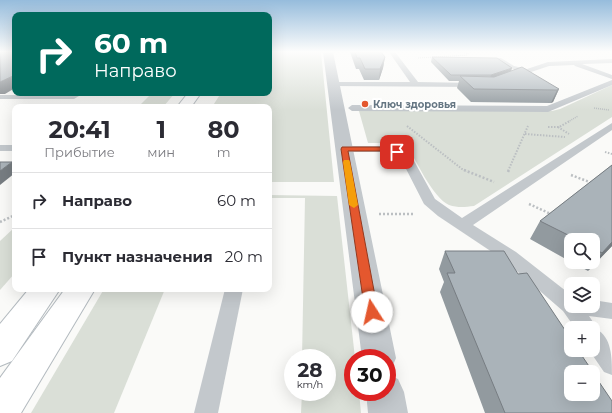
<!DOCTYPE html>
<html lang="ru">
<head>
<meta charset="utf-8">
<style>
	body { margin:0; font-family:Montserrat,sans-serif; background:#f2f2f3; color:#2b2b33; height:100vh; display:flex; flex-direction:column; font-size:15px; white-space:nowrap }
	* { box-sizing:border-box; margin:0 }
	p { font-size:13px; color:#7c7c81 }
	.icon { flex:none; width:22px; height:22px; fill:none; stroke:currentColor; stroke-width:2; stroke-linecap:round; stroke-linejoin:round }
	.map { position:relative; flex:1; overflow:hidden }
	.side { position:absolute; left:12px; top:104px; width:260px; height:188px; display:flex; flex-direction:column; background:#fff; border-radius:8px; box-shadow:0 4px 16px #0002 }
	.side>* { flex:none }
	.top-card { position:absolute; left:12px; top:12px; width:260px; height:84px; border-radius:8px; box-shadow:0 4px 16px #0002; background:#00695c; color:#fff; overflow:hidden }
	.controls { position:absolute; left:564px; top:233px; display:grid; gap:8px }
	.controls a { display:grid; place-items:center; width:36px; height:36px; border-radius:8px; background:#fff; box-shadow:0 4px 16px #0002; font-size:20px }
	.speed { position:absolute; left:284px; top:349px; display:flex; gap:8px; font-size:20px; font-weight:700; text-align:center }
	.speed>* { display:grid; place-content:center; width:52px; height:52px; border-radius:50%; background:#fff; box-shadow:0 4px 16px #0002; line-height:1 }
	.speed small { font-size:10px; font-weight:400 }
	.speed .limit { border:6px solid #d22; background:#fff; color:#111 }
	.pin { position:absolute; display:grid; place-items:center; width:34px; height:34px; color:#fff; margin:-17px; border-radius:8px; box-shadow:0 2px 6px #0006 }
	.me { position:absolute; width:44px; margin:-22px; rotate:350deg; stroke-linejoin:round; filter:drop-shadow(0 0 3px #0008) }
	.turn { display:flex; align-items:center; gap:14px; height:84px; padding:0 16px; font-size:18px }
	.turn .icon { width:52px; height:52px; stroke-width:2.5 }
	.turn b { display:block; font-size:28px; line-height:34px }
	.eta { display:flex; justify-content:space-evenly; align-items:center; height:68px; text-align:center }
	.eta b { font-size:24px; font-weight:700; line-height:28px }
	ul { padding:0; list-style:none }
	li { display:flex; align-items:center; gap:12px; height:56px; padding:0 16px; border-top:1px solid #e1e1e2 }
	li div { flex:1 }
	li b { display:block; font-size:15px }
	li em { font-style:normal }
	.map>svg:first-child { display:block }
	.green { fill:#dadfd7 }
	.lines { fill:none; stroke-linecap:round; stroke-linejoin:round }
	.secondary-casing { stroke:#b3babf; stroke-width:2 }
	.path-far3 { stroke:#bbbfc2; stroke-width:1; stroke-dasharray:1 1; stroke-linecap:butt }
	.path-far2 { stroke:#bbbfc2; stroke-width:1.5; stroke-dasharray:1 1; stroke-linecap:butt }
	.path-far1 { stroke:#bbbfc2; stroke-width:2; stroke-dasharray:1.5 1.5; stroke-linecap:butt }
	.path { stroke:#bbbfc2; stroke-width:2.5; stroke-dasharray:2 2; stroke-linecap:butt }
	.lane { fill:#c3c8cc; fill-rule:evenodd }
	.street { fill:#c3c8cc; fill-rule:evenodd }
	.secondary { fill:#fff; fill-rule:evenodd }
	.wall { fill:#929a9f }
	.shaded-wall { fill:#777d82 }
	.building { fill:#aab3b9; stroke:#777d82 }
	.route { fill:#e4572e; stroke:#94391e }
	.slow { fill:#f59e0b }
	.poi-dot { fill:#e4572e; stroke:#fff; stroke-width:1.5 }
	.labels { text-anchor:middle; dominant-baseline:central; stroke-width:4; stroke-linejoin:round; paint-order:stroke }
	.far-poi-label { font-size:10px; font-weight:bold; fill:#657683; stroke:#fff; text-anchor:start }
</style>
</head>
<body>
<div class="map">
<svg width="612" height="413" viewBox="0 0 612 413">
	<rect width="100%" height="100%" fill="#fafaf8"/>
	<g class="green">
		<polygon points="269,52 321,52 334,182 269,182 269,107 212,107 221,93 269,93"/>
		<path d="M612,85V117L474,206C465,207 458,208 449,205C433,198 415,159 406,143H368L359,111H552L560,109Z"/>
		<polygon points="152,93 175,93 163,107 138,107"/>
		<polygon points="269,195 337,196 355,358 353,358 353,392 359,392 361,413 301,413 302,392 327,392 327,358 302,358 305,198 269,198"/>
		<polygon points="15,227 15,273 0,290 0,241"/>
		<polygon points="104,289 165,289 114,413 31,413"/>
	</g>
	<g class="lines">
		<g class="secondary-casing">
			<g id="secondary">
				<polygon points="188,93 201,93 191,107 177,107"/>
				<polygon points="29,289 60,289 12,361 0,366 0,324"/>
				<polygon points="65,289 95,289 21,413 0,413 0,378"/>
			</g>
		</g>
		<g class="path-far3">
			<polyline points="460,52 469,54"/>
			<polyline points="418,58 468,55"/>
		</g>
		<g class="path-far2">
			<polyline points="594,108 609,110"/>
			<polyline points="568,122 578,116"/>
		</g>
		<g class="path-far1">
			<polyline points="407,126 462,169 467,171"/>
			<polyline points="548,127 559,127 570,121"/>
			<polyline points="558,127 569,134"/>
			<polyline points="525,134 565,137"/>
			<polyline points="605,152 612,154"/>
			<polyline points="508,171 528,126"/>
		</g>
		<g class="path">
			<polyline points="464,170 494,182"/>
			<polyline points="508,172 509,170"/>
			<polyline points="571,175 592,183"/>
			<polyline points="529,204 551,214"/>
			<polyline points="379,214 414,214"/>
			<polyline points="0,222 15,215"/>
		</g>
		<g class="lane">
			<polygon points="389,52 395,52 418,82 477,83 481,85 477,87 333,86 329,84 333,82 410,82"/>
			<polygon points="482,58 501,58 514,66 527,69 548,62 612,59 612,63 582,64 612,75 612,79 575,66 574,65 549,66 510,79 506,77 507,75 520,71 510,68 500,62 480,61 479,60"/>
			<polygon points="612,80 612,85 548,112 352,111 348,108 352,105 547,106"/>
			<polygon points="75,93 84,93 74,99 0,99 0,95 72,95"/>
			<path d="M612,123V130L473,225L516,252L571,295V306H593V300L612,303V319L589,316L593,322L596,329C612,337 612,358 612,375L604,372L589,350H593V328H575L563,311L504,260L438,216L424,204L402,161L393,155L383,152H344L339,149L344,146H383L401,150L413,159L435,199L462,218Z"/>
			<rect x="0" y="145" width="15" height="6"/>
			<polygon points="225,289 243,289 218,413 194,413"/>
		</g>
		<g class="street">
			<polygon points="323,52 333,52 396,358 391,370 387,371 387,358 362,358"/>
			<polygon points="387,374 398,379 404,392 408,413 368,413 366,392 387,392"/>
		</g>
		<use href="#secondary" class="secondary"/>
	</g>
	<g class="wall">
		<polygon points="350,52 381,52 385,57 383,68 379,80 364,80 359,69 356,69"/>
		<polygon points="432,57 512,68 511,71 559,89 553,102 551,103 471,102 457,88 459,81 449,81 431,62"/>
		<polygon points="612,165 612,246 588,271 572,262 593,262 593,240 571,240 571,262 530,239 540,221"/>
		<polygon points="445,251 518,274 612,413 485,413 440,292 444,282 439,269"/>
	</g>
	<g class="shaded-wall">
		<polygon points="385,57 383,68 379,80 380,69"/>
		<polygon points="512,68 510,73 489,82 491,75"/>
		<polygon points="15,75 15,88 5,94 0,94 0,82"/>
		<polygon points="559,89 553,102 551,103 557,90"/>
		<polygon points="12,162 15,166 15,173 0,185 0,171"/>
		<polygon points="612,242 612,246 588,271 602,253"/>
	</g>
	<g class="building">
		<polygon points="0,52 15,52 15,75 0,82"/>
		<polygon points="355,52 381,52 385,57 380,69 365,69 360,58 357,58"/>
		<polygon points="432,57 497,58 512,68 491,75 451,75"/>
		<polygon points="522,67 559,89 557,90 474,89 460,76 494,77"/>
		<polygon points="0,162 12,162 0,171"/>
		<polygon points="612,165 612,242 602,253 593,248 593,240 578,240 540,221"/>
		<polygon points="445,251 504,251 518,274 527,273 571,339 571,350 578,350 593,372 571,372 571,394 593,394 593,373 612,401 612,413 505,413 447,273 455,273"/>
	</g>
	<linearGradient id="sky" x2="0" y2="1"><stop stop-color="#96bcdc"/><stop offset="0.47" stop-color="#fdfdfc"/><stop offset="1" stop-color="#fdfdfc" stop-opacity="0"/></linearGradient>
	<rect width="612" height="110" fill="url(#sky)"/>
	<polygon class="route" points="342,147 383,147 400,152 397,154 383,151 348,151 378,312 376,316 372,317 367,316 365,312 341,149"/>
	<polygon class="slow" points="344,160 349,160 350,162 358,205 354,208 349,205 343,162"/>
	<circle class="poi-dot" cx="365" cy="104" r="4"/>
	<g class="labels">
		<g class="far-poi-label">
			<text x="373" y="104">Ключ здоровья</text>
		</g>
	</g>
</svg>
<div class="controls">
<a><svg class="icon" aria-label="search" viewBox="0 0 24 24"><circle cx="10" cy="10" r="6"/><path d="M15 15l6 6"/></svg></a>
<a><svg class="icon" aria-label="layers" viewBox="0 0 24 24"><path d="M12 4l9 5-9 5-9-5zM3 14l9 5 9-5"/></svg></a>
<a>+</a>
<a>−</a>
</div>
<div class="speed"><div>28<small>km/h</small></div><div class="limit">30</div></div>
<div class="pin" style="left:397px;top:152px;background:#d93025"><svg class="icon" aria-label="arrive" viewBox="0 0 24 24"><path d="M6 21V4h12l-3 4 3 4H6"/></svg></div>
<svg class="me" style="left:372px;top:312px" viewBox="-20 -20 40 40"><circle r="19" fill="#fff"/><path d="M0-13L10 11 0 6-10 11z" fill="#e4572e"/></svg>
<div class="top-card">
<div class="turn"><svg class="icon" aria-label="right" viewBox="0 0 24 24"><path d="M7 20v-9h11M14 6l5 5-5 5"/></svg><div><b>60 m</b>Направо</div></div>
</div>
<section class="side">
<div class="eta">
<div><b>20:41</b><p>Прибытие</p></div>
<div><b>1</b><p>мин</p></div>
<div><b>80</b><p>m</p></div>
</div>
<ul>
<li><svg class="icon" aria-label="right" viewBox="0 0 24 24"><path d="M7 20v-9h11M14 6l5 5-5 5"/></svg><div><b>Направо</b></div><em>60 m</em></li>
<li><svg class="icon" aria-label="arrive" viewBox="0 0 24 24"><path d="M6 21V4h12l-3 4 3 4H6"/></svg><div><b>Пункт назначения</b></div><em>20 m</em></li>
</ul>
</section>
</div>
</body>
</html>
